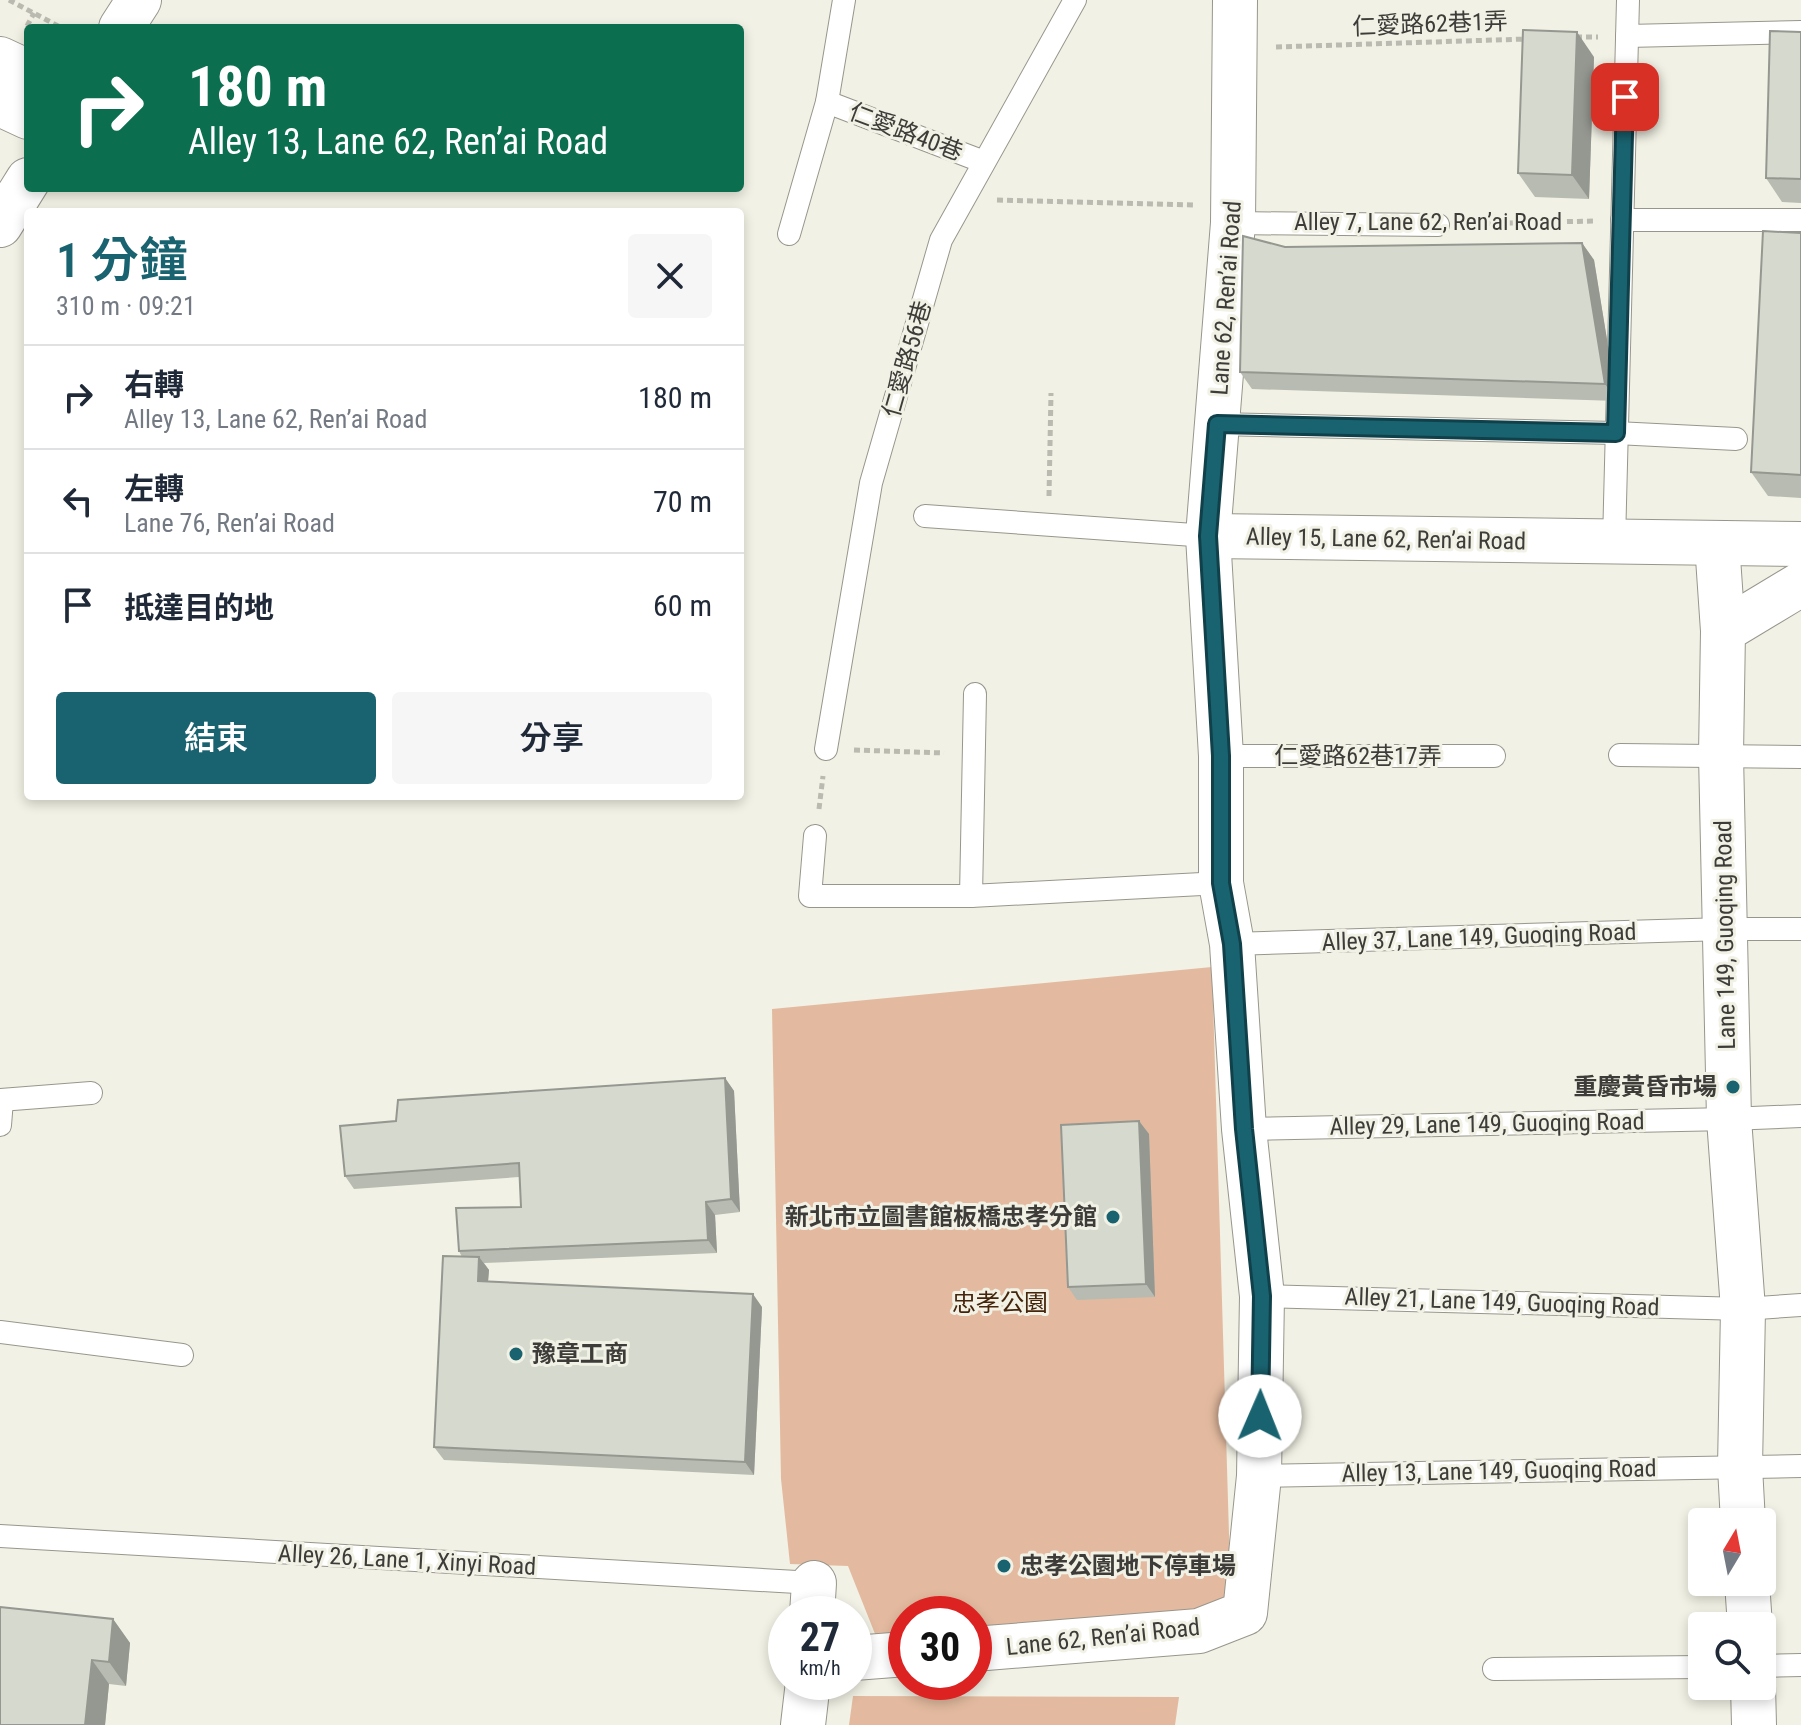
<!DOCTYPE html>
<html lang="zh-TW">
<head>
<meta charset="utf-8">
<style>
	body { margin:0; font-family:"Roboto Condensed","Noto Sans TC",sans-serif; background:#f6f6f7; color:#1f2937; height:100vh; display:flex; flex-direction:column; font-size:30px; white-space:nowrap }
	* { box-sizing:border-box; margin:0 }
	p { font-size:26px; color:#747a83 }
	.icon { flex:none; width:44px; height:44px; fill:none; stroke:currentColor; stroke-width:2; stroke-linecap:round; stroke-linejoin:round }
	.map { position:relative; flex:1; overflow:hidden }
	.side { position:absolute; left:24px; top:208px; width:720px; height:592px; display:flex; flex-direction:column; background:#fff; border-radius:8px; box-shadow:0 4px 12px #0003 }
	.side>* { flex:none }
	.guide { position:absolute; left:24px; top:24px; width:720px; height:168px; border-radius:8px; box-shadow:0 4px 12px #0003; background:#0b6e4f; color:#fff; overflow:hidden }
	.needle { width:52px; rotate:10deg }
	.fabs { position:absolute; left:1688px; top:1508px; display:grid; gap:16px }
	.fabs a { display:grid; place-items:center; width:88px; height:88px; border-radius:8px; background:#fff; box-shadow:0 4px 12px #0003; font-size:40px }
	.speed { position:absolute; left:768px; top:1596px; display:flex; gap:16px; font-size:40px; font-weight:700; text-align:center }
	.speed>* { display:grid; place-content:center; width:104px; height:104px; border-radius:50%; background:#fff; box-shadow:0 4px 12px #0003; line-height:1 }
	.speed small { font-size:20px; font-weight:400 }
	.speed .limit { border:12px solid #d22; background:#fff; color:#111 }
	.pin { position:absolute; display:grid; place-items:center; width:68px; height:68px; color:#fff; margin:-34px; border-radius:16px; box-shadow:0 4px 12px #0006 }
	.me { position:absolute; width:88px; margin:-44px; rotate:1deg; stroke-linejoin:round; filter:drop-shadow(0 0 6px #0008) }
	.turn { display:flex; align-items:center; gap:28px; height:168px; padding:0 32px; font-size:36px }
	.turn .icon { width:104px; height:104px; stroke-width:2.5 }
	.turn b { display:block; font-size:56px; line-height:68px }
	.round { display:grid; place-items:center; flex:none; width:84px; height:84px; border-radius:8px; background:#f6f6f7 }
	.headline { display:flex; align-items:center; justify-content:space-between; height:136px; padding:0 32px }
	h1 { font-size:48px; font-weight:600; line-height:60px; color:#196370 }
	.cta { display:flex; gap:16px; margin-top:auto; padding:16px 32px }
	.cta a { flex:1; height:92px; border-radius:8px; background:#196370; color:#fff; font-size:32px; font-weight:600; line-height:92px; text-align:center }
	.cta a+a { background:#f6f6f7; color:#1f2937 }
	ul { padding:0; list-style:none }
	li { display:flex; align-items:center; gap:24px; height:104px; padding:0 32px; border-top:2px solid #e0e1e3 }
	li div { flex:1 }
	li b { display:block; font-size:30px }
	li em { font-style:normal }
	.map>svg:first-child { display:block }
	.green { fill:#e3ba9f }
	.lines { fill:none; stroke-linecap:round; stroke-linejoin:round }
	.service-casing { stroke:#98968c; stroke-width:24 }
	.minor-casing { stroke:#98968c; stroke-width:46 }
	.tertiary-casing { stroke:#98968c; stroke-width:46 }
	.primary-casing { stroke:#98968c; stroke-width:46 }
	.path { stroke:#bbbab1; stroke-width:5; stroke-dasharray:6 4; stroke-linecap:butt }
	.service { stroke:#fff; stroke-width:22 }
	.minor { stroke:#fff; stroke-width:44 }
	.tertiary { stroke:#fff; stroke-width:44 }
	.primary { stroke:#fff; stroke-width:44 }
	.wall { fill:#b7bbb1 }
	.shaded-wall { fill:#959890 }
	.building { fill:#d5d9ce; stroke:#959890; stroke-width:2 }
	.route-casing { stroke:#104049; stroke-width:20 }
	.route { stroke:#196370; stroke-width:14 }
	.poi-dot { fill:#196370; stroke:#f2f1e5; stroke-width:3 }
	.labels { text-anchor:middle; dominant-baseline:central; stroke-width:6; stroke-linejoin:round; paint-order:stroke }
	.street-label { font-size:24px; fill:#3d3c38; stroke:#f2f1e5 }
	.poi-label { font-size:24px; font-weight:bold; fill:#3d3c38; stroke:#f2f1e5; text-anchor:end }
	.park-label { font-size:24px; fill:#44240b; stroke:#f2f1e5 }
</style>
</head>
<body>
<div class="map">
<svg width="1801" height="1725" viewBox="0 0 1801 1725">
	<rect width="100%" height="100%" fill="#f2f1e5"/>
	<g class="green">
		<polygon points="1212,967 1231,1601 974,1665 974,1614 906,1614 906,1668 889,1669 848,1566 790,1564 781,1479 772,1009"/>
		<polygon points="853,1696 1179,1697 1175,1725 849,1725"/>
	</g>
	<g class="lines">
		<g class="service-casing">
			<g id="service">
				<polyline points="1627,36 1801,32"/>
				<polyline points="827,102 984,162"/>
				<polyline points="1622,220 1801,220"/>
				<polyline points="1233,223 1438,225"/>
				<polyline points="789,234 827,102 844,0"/>
				<polyline points="1217,424 1616,433 1736,439"/>
				<polyline points="925,516 1208,536"/>
				<polyline points="1614,542 1628,0"/>
				<polyline points="975,694 971,896 1221,883"/>
				<polyline points="826,749 871,483 941,240 1075,0"/>
				<polyline points="1620,755 1801,757"/>
				<polyline points="1221,756 1494,756"/>
				<polyline points="815,836 810,896 971,896"/>
				<polyline points="1232,944 1725,929 1801,929"/>
				<polyline points="0,1100 91,1093"/>
				<polyline points="0,1125 2,1100"/>
				<polyline points="1244,1129 1729,1119 1801,1116"/>
				<polyline points="1262,1296 1743,1309 1801,1305"/>
				<polyline points="0,1332 182,1355"/>
				<polyline points="1259,1476 1801,1466"/>
				<polyline points="0,1536 814,1583"/>
				<polyline points="1762,1666 1801,1665"/>
				<polyline points="1494,1669 1702,1667"/>
			</g>
		</g>
		<g class="minor-casing">
			<g id="minor">
				<polyline points="1208,536 1801,544"/>
				<polyline points="1717,543 1723,631"/>
				<polyline points="1743,1522 1740,1467 1743,1309 1729,1119 1721,755 1723,631 1801,584"/>
				<polyline points="1747,1582 1750,1626"/>
				<polyline points="812,1614 814,1583"/>
				<polyline points="974,1649 1199,1631 1245,1613 1259,1476 1262,1296 1244,1129 1232,944 1221,883 1221,756 1208,536 1233,223 1235,0"/>
				<polyline points="854,1658 906,1654"/>
				<polyline points="1753,1686 1754,1725"/>
				<polyline points="803,1725 808,1682"/>
			</g>
		</g>
		<g class="tertiary-casing">
			<g id="tertiary">
				<polyline points="0,59 28,72"/>
				<polyline points="0,104 28,117"/>
			</g>
		</g>
		<g class="primary-casing">
			<g id="primary">
				<polyline points="121,28 139,0"/>
				<polyline points="0,225 28,180"/>
			</g>
		</g>
		<g class="path">
			<polyline points="9,0 62,28"/>
			<polyline points="27,26 34,13"/>
			<polyline points="1576,37 1598,37"/>
			<polyline points="1276,47 1526,39"/>
			<polyline points="997,200 1195,205"/>
			<polyline points="1467,224 1593,221"/>
			<polyline points="1049,496 1051,393"/>
			<polyline points="854,750 944,753"/>
			<polyline points="819,809 823,776"/>
		</g>
		<use href="#service" class="service"/>
		<use href="#minor" class="minor"/>
		<use href="#tertiary" class="tertiary"/>
		<use href="#primary" class="primary"/>
	</g>
	<g class="wall">
		<polygon points="1801,32 1801,203 1782,202 1766,178"/>
		<polygon points="1594,57 1589,199 1535,197 1518,173"/>
		<polygon points="1801,233 1801,498 1768,496 1751,472"/>
		<polygon points="1582,243 1594,260 1617,401 1252,389 1240,372 1285,247"/>
		<polygon points="725,1078 734,1091 740,1212 715,1215 717,1253 484,1263 489,1270 488,1281 762,1307 754,1475 444,1460 434,1447 462,1257 459,1251 521,1207 519,1177 354,1189 345,1176 396,1121"/>
		<polygon points="1139,1121 1149,1134 1155,1297 1077,1300 1068,1287"/>
		<polygon points="113,1619 130,1643 126,1686 109,1684 105,1725 0,1725"/>
	</g>
	<g class="shaded-wall">
		<polygon points="1577,32 1594,57 1589,199 1572,175"/>
		<polygon points="1582,243 1594,260 1617,401 1605,384"/>
		<polygon points="725,1078 734,1091 740,1212 731,1199"/>
		<polygon points="1139,1121 1149,1134 1155,1297 1146,1284"/>
		<polygon points="706,1202 715,1215 717,1253 708,1240"/>
		<polygon points="479,1257 489,1270 487,1294 478,1281"/>
		<polygon points="753,1294 762,1307 754,1475 745,1462"/>
		<polygon points="113,1619 130,1643 126,1686 109,1662"/>
		<polygon points="92,1660 109,1684 105,1725 85,1725"/>
	</g>
	<g class="building">
		<polygon points="1523,30 1577,32 1572,175 1518,173"/>
		<polygon points="1770,31 1801,32 1801,179 1766,178"/>
		<polygon points="1763,231 1801,233 1801,475 1751,472"/>
		<polygon points="1243,236 1285,247 1582,243 1605,384 1240,372"/>
		<polygon points="725,1078 731,1199 706,1202 708,1240 459,1251 456,1208 521,1207 519,1163 345,1176 340,1126 396,1121 398,1100"/>
		<polygon points="1139,1121 1146,1284 1068,1287 1061,1125"/>
		<polygon points="443,1256 479,1257 478,1281 753,1294 745,1462 434,1447"/>
		<polygon points="0,1607 113,1619 109,1662 92,1660 85,1725 0,1725"/>
	</g>
	<g class="lines">
		<g class="route-casing">
			<polyline id="route" points="1260,1416 1262,1296 1244,1129 1232,944 1221,883 1221,756 1208,536 1217,424 1616,433 1625,97"/>
		</g>
		<use href="#route" class="route"/>
	</g>
	<g class="poi-dot">
		<circle cx="1733" cy="1087" r="8"/>
		<circle cx="1113" cy="1217" r="8"/>
		<circle cx="516" cy="1354" r="8"/>
		<circle cx="1004" cy="1566" r="8"/>
	</g>
	<g class="labels">
		<g class="street-label">
			<text transform="translate(1430 24) rotate(-2)">仁愛路62巷1弄</text>
			<text transform="translate(906 132) rotate(21)">仁愛路40巷</text>
			<text x="1428" y="222">Alley 7, Lane 62, Ren’ai Road</text>
			<text transform="translate(1226 298) rotate(-86)">Lane 62, Ren’ai Road</text>
			<text transform="translate(907 359) rotate(-74)">仁愛路56巷</text>
			<text transform="translate(1386 539) rotate(1)">Alley 15, Lane 62, Ren’ai Road</text>
			<text x="1358" y="756">仁愛路62巷17弄</text>
			<text transform="translate(1725 935) rotate(-91)">Lane 149, Guoqing Road</text>
			<text transform="translate(1479 937) rotate(-2)">Alley 37, Lane 149, Guoqing Road</text>
			<text transform="translate(1487 1124) rotate(-1)">Alley 29, Lane 149, Guoqing Road</text>
			<text transform="translate(1502 1302) rotate(2)">Alley 21, Lane 149, Guoqing Road</text>
			<text transform="translate(1499 1471) rotate(-1)">Alley 13, Lane 149, Guoqing Road</text>
			<text transform="translate(407 1560) rotate(3)">Alley 26, Lane 1, Xinyi Road</text>
			<text transform="translate(1103 1637) rotate(-6)">Lane 62, Ren’ai Road</text>
		</g>
		<g class="poi-label">
			<text x="1717" y="1087">重慶黃昏市場</text>
			<text x="1097" y="1217">新北市立圖書館板橋忠孝分館</text>
			<text x="532" y="1354" text-anchor="start">豫章工商</text>
			<text x="1020" y="1566" text-anchor="start">忠孝公園地下停車場</text>
		</g>
		<g class="park-label">
			<text x="1000" y="1303">忠孝公園</text>
		</g>
	</g>
</svg>
<div class="fabs">
<a><svg class="needle" viewBox="-14 -14 28 28"><path d="M0-13l5 13h-10z" fill="#e53935"/><path d="M0 13l5-13h-10z" fill="#747a83"/></svg></a>
<a><svg class="icon" aria-label="search" viewBox="0 0 24 24"><circle cx="10" cy="10" r="6"/><path d="M15 15l6 6"/></svg></a>
</div>
<div class="speed"><div>27<small>km/h</small></div><div class="limit">30</div></div>
<div class="pin" style="left:1625px;top:97px;background:#d93025"><svg class="icon" aria-label="arrive" viewBox="0 0 24 24"><path d="M6 21V4h12l-3 4 3 4H6"/></svg></div>
<svg class="me" style="left:1260px;top:1416px" viewBox="-20 -20 40 40"><circle r="19" fill="#fff"/><path d="M0-13L10 11 0 6-10 11z" fill="#196370"/></svg>
<div class="guide">
<div class="turn"><svg class="icon" aria-label="right" viewBox="0 0 24 24"><path d="M7 20v-9h11M14 6l5 5-5 5"/></svg><div><b>180 m</b>Alley 13, Lane 62, Ren’ai Road</div></div>
</div>
<section class="side">
<div class="headline"><div><h1>1 分鐘</h1><p>310 m · 09:21</p></div><a class="round"><svg class="icon" aria-label="close" viewBox="0 0 24 24"><path d="M6 6l12 12M18 6L6 18"/></svg></a></div>
<ul>
<li><svg class="icon" aria-label="right" viewBox="0 0 24 24"><path d="M7 20v-9h11M14 6l5 5-5 5"/></svg><div><b>右轉</b><p>Alley 13, Lane 62, Ren’ai Road</p></div><em>180 m</em></li>
<li><svg class="icon" aria-label="left" viewBox="0 0 24 24"><path d="M17 20v-9H6M10 6l-5 5 5 5"/></svg><div><b>左轉</b><p>Lane 76, Ren’ai Road</p></div><em>70 m</em></li>
<li><svg class="icon" aria-label="arrive" viewBox="0 0 24 24"><path d="M6 21V4h12l-3 4 3 4H6"/></svg><div><b>抵達目的地</b></div><em>60 m</em></li>
</ul>
<div class="cta"><a>結束</a><a>分享</a></div>
</section>
</div>
</body>
</html>
